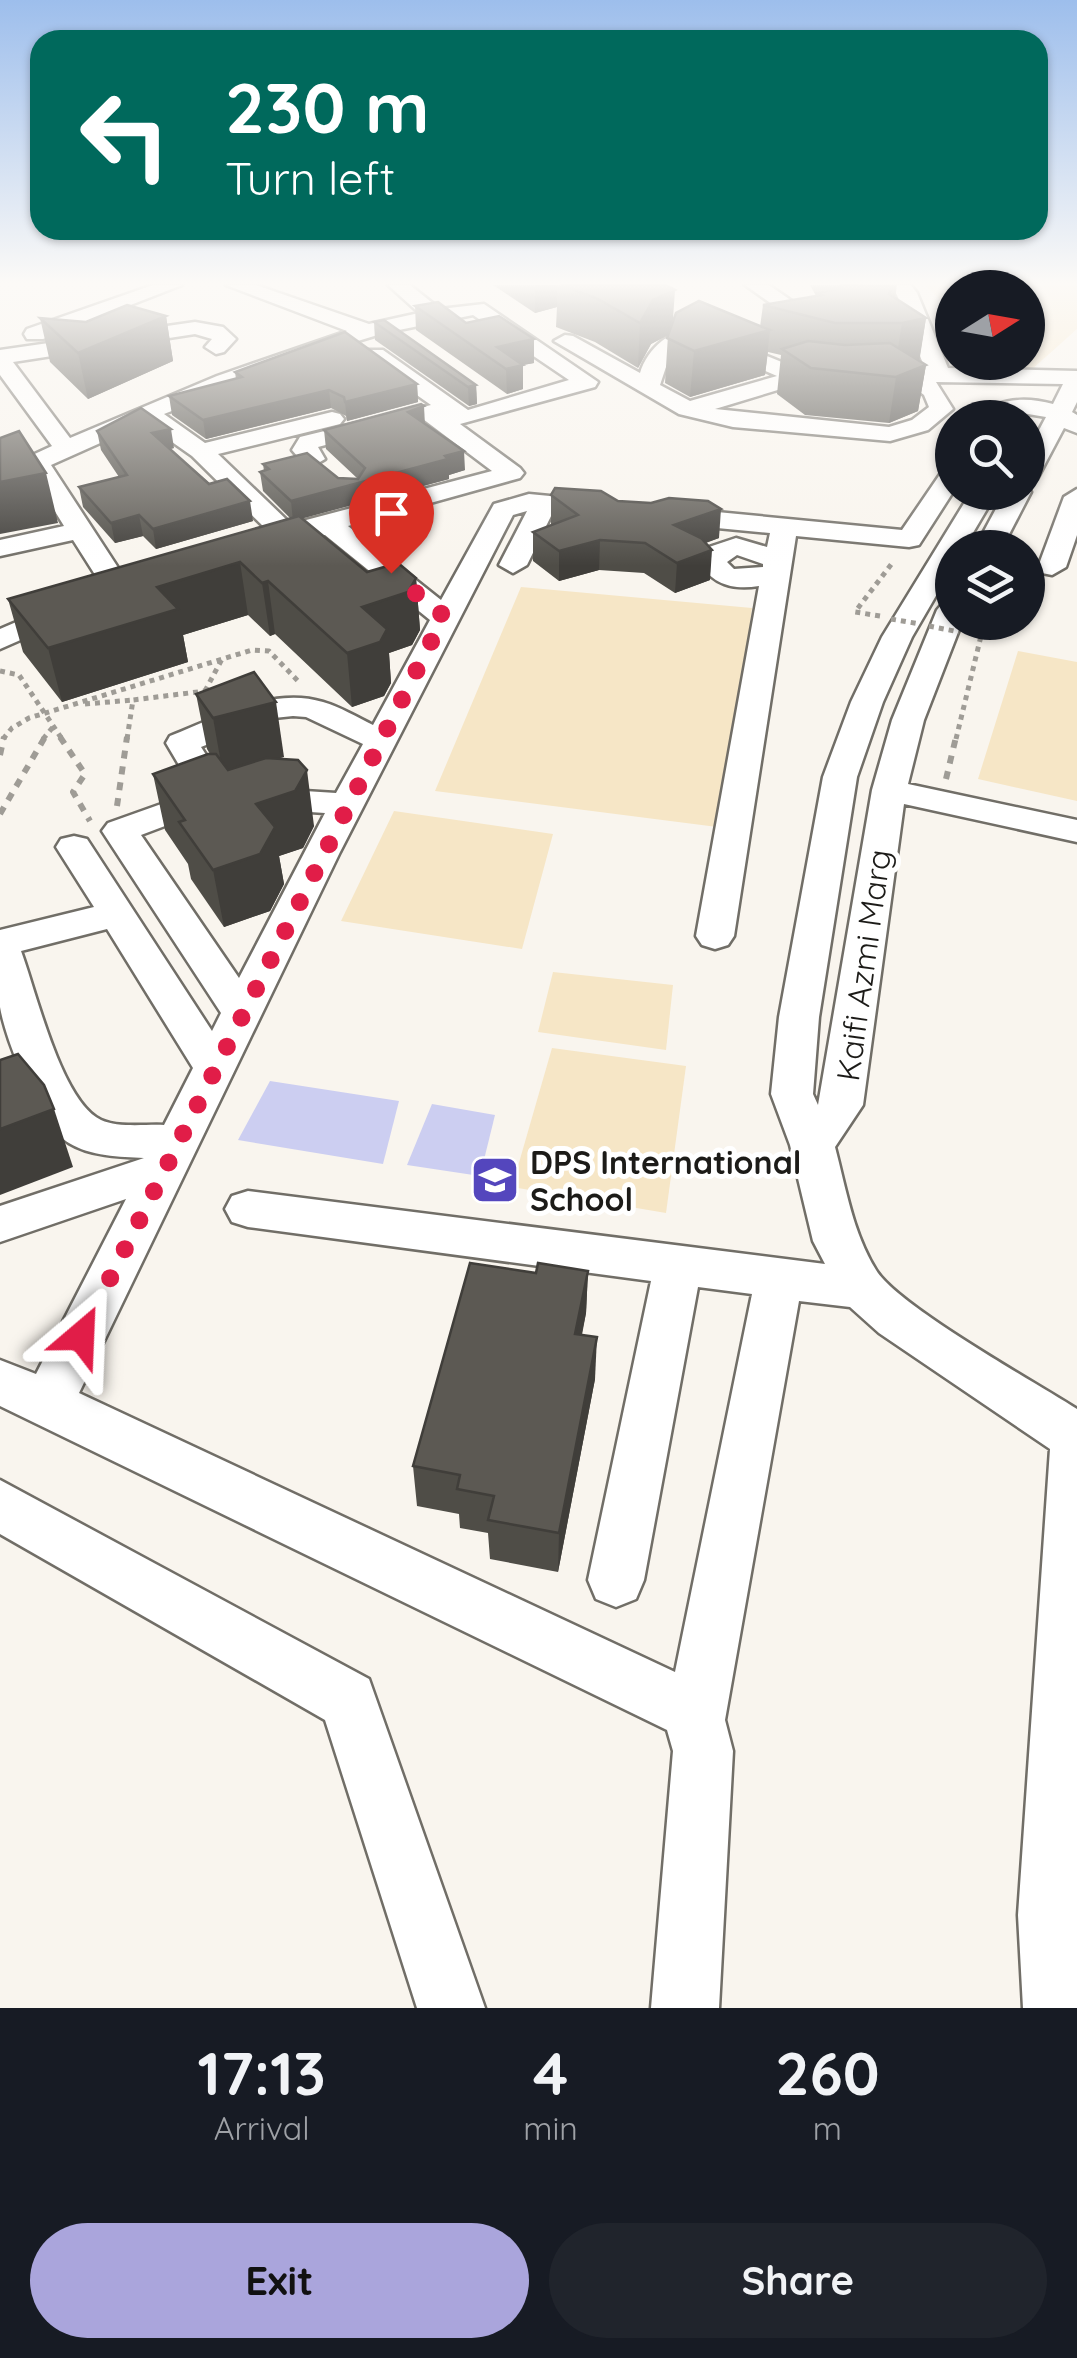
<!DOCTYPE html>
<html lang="en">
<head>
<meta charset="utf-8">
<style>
	body { margin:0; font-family:Quicksand,sans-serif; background:#20242c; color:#f1f3f6; height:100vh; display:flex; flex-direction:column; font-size:38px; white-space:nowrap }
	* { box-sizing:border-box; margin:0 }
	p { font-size:32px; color:#9ea1a6 }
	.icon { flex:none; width:55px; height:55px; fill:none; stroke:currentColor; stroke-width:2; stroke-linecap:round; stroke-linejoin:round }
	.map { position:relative; height:2008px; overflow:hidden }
	.drawer { display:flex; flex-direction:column; background:#171b24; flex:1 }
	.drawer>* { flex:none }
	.guide { position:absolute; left:30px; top:30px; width:1018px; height:210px; border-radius:30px; box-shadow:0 2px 8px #0004; background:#00695c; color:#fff; overflow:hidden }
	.needle { width:65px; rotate:79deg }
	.fabs { position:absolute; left:935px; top:270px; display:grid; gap:20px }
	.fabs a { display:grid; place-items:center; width:110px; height:110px; border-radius:50%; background:#171b24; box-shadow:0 2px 8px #0004; font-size:50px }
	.pin { position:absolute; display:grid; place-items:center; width:85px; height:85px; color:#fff; margin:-102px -42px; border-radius:50% 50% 50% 0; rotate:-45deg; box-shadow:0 0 10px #0007 }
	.pin .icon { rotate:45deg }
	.me { position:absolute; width:110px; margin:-55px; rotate:26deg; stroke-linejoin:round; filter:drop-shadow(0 0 8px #0008) }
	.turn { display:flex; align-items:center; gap:35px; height:210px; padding:0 30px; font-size:45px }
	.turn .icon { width:130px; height:130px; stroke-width:2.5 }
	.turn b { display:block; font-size:70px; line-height:85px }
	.eta { display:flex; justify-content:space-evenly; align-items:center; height:170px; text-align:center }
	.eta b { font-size:60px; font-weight:700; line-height:70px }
	.action { display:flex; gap:20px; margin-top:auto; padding:20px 30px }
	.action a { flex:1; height:115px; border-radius:60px; background:#aaa5dc; color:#111; font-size:40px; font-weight:700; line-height:115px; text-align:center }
	.action a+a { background:#20242c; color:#f1f3f6 }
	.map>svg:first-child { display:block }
	.green { fill:#f6e6c6 }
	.water { fill:#cccef1 }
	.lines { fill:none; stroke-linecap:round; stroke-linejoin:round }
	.minor-casing { stroke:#716e67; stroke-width:5 }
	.path-far1 { stroke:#9f9c96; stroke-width:5; stroke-dasharray:5 5; stroke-linecap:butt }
	.path { stroke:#9f9c96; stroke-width:6; stroke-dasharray:8 8; stroke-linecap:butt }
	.minor { fill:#fff; fill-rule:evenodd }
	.path-bridge { stroke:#9f9c96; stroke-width:5; stroke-dasharray:5 5; stroke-linecap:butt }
	.wall { fill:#4f4d47 }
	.shaded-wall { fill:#403e3a }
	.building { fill:#5c5953; stroke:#403e3a; stroke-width:2.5 }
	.route { stroke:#e11d48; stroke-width:18; stroke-dasharray:0 32.4 }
	.labels { text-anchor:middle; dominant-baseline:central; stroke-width:10; stroke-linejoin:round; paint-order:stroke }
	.street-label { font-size:32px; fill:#1c1b18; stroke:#fff }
	.poi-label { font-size:32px; font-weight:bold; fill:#1c1b18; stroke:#fff; text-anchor:start }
</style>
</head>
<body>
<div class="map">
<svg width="1077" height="2008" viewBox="0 0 1077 2008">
	<rect width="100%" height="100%" fill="#f9f5ee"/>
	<g class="green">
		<polygon points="925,285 1077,285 1077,329 1030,371 978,366 976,363 1028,362 1028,288 952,288 952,311"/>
		<polygon points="521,587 752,608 725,828 435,791"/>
		<polygon points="1018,651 1077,662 1077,801 978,779"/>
		<polygon points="394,811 553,834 522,949 341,921"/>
		<polygon points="553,972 673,985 666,1050 538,1032"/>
		<polygon points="552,1048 686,1066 666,1213 512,1187"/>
	</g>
	<g class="water">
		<polygon points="270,1081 399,1101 383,1164 238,1140"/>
		<polygon points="432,1104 495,1115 480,1176 407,1165"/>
	</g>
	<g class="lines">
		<g class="minor-casing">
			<g id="minor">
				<polygon points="153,285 182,285 43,339 27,339 24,334 27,329"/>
				<path d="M226,285H256L369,324L419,313L388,285H410L440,309L484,304L598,382L595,387L460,424L520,468L524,473L520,478L348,526L441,600L494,504L529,494L602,501L615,509L602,517L553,512L527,565L513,573L499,565L527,511L513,515L340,852L79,1393L675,1672L752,1294L698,1287L644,1580L636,1599L616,1607L596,1599L588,1580L651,1281L248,1227L232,1222L225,1209L232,1196L248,1191L825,1264L813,1241L790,1145L771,1094L779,1017L823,777L851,702L882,637L971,492H997L964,548H952V568L912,637L883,702L857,777L819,1017L813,1094L818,1105L872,790L892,720L937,610L942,604L952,601V622H962L924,720L908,784L1077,820V842L904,804L863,1105L835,1147C846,1189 853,1233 876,1270C898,1306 1035,1382 1077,1409V2008H1023L1018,1915L1050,1449L879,1333L850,1307L799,1301L725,1720L733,1751L719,2008H651L673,1751L667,1730L0,1406V1360L36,1374L126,1199L0,1242V1206L144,1158C120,1157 90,1156 69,1143C39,1124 6,1042 0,1007C0,983 0,955 0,930L94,907L56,847L61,839L74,836L87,839L212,1031L221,1013L102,831L108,823L195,792L166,743L170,736C217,718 272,686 323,702C340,707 357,717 373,725L430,620L325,535L261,549L251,547L247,541L251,535L268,531L192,456L145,423L51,465L130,586L126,592H106L73,540L0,556V540L64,526L32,474L0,487V470L52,446L0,375V350L195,322L223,327L236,339L224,352L216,354L205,347L212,339L195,334L13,362L70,438L217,376L347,331ZM473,315L569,380L468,410L383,350H367L364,355L367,360L431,405L300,437L292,450L304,464L313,466L325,459L318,447L423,419L492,471L291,524L218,454L340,424L344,419L340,414L332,412L205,443L164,414L325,351L384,333ZM293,716L306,717L363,744L336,793L226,786L201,747L274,718ZM218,806L325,813L239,978L141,835ZM107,929L193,1068L164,1125C146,1124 118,1128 101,1120C61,1101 36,991 21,951Z"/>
				<path d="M745,285H769L812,315C804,328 784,336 768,332L764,328L790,317Z"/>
				<path d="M890,285H911L917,293L948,368L1077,371V402L1072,412L1077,415V433L1064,428L1037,479L1028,481V451L1046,417L1022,413L978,418C997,397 1027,397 1053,404L1063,384L936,382L953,409L928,430L890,441L733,427L679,414L554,341L565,335L573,336L640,373C648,346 677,323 707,328L710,333L707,338L670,355L660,385L690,401L777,376L710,347L707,342L718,336L794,367L833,372L844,379L833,386L804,382L715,409L889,427L912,420L929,407L924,395L900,376L903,371L925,369L897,295Z"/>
				<path d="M952,467L953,492L919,545L909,547L796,536L734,936L728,945L715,949L702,945L696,936L759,586C733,590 713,585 699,562L706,548L736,538L767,547L770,533L665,523L652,515L665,507L902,530L943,470ZM737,555L763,564V567L734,569L727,562Z"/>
				<polygon points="1028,487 1031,492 1002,548 975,548 1005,492 1028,492"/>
				<polygon points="1077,489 1077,535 1066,567 1052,575 1042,573 1038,567 1064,497"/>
				<polygon points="65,601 75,604 80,610 75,616 0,649 0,629"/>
				<polygon points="0,1480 369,1679 485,2008 417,2008 325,1720 0,1534"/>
			</g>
		</g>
		<g class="path-far1">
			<polyline points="880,616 855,612 893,562"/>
			<polyline points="0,671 19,675 62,739"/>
			<polyline points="205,691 222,659"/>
			<polyline points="85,704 133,700"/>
			<polyline points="3,739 12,728 29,718 252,650 269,651 299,682"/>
			<polyline points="43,739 53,727"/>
			<polyline points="127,739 133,700 213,690"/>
			<polyline points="956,739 981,636 970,634"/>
		</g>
		<g class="path">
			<polyline points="60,737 85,774 73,792 90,821"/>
			<polyline points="0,755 4,737"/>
			<polyline points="946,779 956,737"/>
			<polyline points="117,806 127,737"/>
			<polyline points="0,814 45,737"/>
		</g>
		<use href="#minor" class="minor"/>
		<g class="path-bridge">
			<polyline points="891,619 920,624"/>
			<polyline points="929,626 959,632"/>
		</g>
	</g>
	<g class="wall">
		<polygon points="493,285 666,285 673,322 760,327 763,305 816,296 810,285 897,285 895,298 926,318 919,360 926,365 918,411 889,423 805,415 777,394 781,355 768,352 765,375 690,397 665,383 668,335 651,344 638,368 595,342 556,327 557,307 535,313"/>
		<polygon points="415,306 466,323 534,363 523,365 523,389 507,394 416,330"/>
		<polygon points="166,316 173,361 88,399 50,362 40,318 86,322"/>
		<polygon points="374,322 476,385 477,404 469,406 375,340"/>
		<polygon points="235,372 417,384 418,402 347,421 346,416 331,408 206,439 172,415 169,396 236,379"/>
		<polygon points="425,424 465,470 449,475 449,479 302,518 367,572 416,578 420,630 412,645 389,653 391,683 384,696 352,707 275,634 270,636 248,615 183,635 188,662 62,702 23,652 8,599 290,518 263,491 260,472 264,471 263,464 338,478 358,479 326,449 324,430"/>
		<polygon points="97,431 174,448 170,449 253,521 156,549 143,536 115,543 83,507 79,487 119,477 101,450"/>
		<polygon points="551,495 618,501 719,538 706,543 710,580 675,593 644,573 599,570 559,581 533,561 533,532 551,525"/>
		<polygon points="196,694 284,757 278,758 314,826 303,848 279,856 284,884 270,911 224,927 191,879 188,864 165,830 153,774 210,754 207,749"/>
		<polygon points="588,1271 586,1313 582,1335 595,1379 558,1572 490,1559 488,1533 460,1528 459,1514 417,1506 413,1466 536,1273"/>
	</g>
	<g class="shaded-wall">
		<polygon points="535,285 557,285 557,307 535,313"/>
		<polygon points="675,290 672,333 651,344 638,368 640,323 653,300"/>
		<polygon points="166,316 173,361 88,399 78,353"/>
		<polygon points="926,318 919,363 895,367 902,323"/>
		<polygon points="770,330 765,375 690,397 694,351"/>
		<polygon points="534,339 534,363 523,365 523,389 507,394 506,369 497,347"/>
		<polygon points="926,365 918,411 889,423 896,377"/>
		<polygon points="417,384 418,402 347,421 345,402"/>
		<polygon points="476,385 477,404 469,406 468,387"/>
		<polygon points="329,390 331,408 206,439 203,420"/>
		<polygon points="424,406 425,425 408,412"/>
		<polygon points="171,429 174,448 155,453 152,433"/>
		<polygon points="464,451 465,470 449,475 449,479 293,521 291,501"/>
		<polygon points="46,473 58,523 0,534 0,482"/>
		<polygon points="250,501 253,521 156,549 153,529"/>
		<polygon points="721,509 719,538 672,554 674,525"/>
		<polygon points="139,515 143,536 115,543 111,523"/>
		<polygon points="600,540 599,570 559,581 559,551"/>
		<polygon points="712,550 710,580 675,593 677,563"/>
		<polygon points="240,562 248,615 183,635 188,662 62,702 48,648 157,587"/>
		<polygon points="416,578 420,630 412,645 389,653 391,683 384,696 352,707 347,653 362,607"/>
		<polygon points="268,581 275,634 270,636 262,583"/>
		<polygon points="276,702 284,757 223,774 213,718"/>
		<polygon points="307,770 314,826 303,848 279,856 284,884 270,911 224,927 213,870 256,804"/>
		<polygon points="54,1109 73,1167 0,1195 0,1129"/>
		<polygon points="588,1271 586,1313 573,1375 575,1334"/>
		<polygon points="597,1337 595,1379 558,1572 559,1533"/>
	</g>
	<g class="building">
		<polygon points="561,285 666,285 675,290 653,300 640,323 596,298"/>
		<polygon points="841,285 892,286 889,294 926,318 902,323 835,323 763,305 822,295 818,293 843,288"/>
		<polygon points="699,301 770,330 694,351 667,338 676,313"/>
		<polygon points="438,302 466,323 499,316 534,339 497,347 523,365 506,369 415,306"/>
		<polygon points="127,305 166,316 78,353 40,318 86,322"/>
		<polygon points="384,320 476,385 468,387 374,322"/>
		<polygon points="345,332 417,384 345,402 344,397 329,390 203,420 169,396 242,377 235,372"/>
		<polygon points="808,341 845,345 890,343 926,365 896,377 811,368 782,349"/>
		<polygon points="421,404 424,406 408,412 464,451 445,456 448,459 291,501 260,472 269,469 263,464 307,453 338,478 358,479 365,468 324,430"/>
		<polygon points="141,408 171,429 152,433 209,484 227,479 250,501 153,529 139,515 111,523 79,487 127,475 97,431"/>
		<polygon points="19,431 46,473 0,482 0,438"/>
		<polygon points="555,488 601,491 618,501 651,503 669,498 708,501 721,509 674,525 701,538 712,550 677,563 645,543 600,540 559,551 533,532 578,515 551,495"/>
		<polygon points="299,516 367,572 398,563 416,578 408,592 362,607 387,629 380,642 347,653 268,581 262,583 240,562 157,587 178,609 48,648 8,599"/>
		<polygon points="254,672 276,702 213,718 196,694"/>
		<polygon points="208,754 216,754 228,770 266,758 298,760 307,770 295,791 256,804 275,827 260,854 213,870 179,822 185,820 153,774"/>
		<polygon points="18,1054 44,1085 54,1109 0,1129 0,1060"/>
		<polygon points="470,1263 536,1273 538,1263 588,1271 575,1334 597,1337 559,1533 488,1520 494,1496 457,1489 460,1475 413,1466"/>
	</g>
	<linearGradient id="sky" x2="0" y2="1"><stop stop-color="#9dbeec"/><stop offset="0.5" stop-color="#fcfaf7"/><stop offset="1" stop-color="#fcfaf7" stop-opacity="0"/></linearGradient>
	<rect width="1077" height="566" fill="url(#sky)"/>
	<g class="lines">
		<polyline class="route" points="81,1336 444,616 391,573"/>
	</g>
	<defs>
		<g id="school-square" transform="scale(2.5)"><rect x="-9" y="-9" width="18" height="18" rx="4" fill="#5446bd" stroke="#fff"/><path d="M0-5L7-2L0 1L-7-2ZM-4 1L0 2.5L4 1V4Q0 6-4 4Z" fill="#fff"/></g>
	</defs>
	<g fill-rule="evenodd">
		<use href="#school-square" x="495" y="1180"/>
	</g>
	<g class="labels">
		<g class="street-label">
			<text transform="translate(863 965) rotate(-82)">Kaifi Azmi Marg</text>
		</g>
		<g class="poi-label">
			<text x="530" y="1162">DPS International<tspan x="530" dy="37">School</tspan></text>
		</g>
	</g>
</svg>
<div class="fabs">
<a><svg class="needle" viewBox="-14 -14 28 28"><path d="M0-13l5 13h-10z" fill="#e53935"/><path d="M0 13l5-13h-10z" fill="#9ea1a6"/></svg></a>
<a><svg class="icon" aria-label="search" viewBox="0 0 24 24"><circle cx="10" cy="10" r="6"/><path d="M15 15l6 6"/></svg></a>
<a><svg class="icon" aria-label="layers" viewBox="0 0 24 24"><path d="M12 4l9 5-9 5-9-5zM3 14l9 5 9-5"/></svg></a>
</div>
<div class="pin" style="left:391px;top:573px;background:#d93025"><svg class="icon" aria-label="arrive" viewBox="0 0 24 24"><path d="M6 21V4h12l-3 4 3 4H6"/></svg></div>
<svg class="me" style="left:81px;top:1336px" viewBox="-20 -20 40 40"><path d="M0-17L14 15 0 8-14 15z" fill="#e11d48" stroke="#fff" stroke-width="4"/></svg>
<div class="guide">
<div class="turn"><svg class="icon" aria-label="left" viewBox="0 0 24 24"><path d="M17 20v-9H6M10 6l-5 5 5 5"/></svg><div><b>230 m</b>Turn left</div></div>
</div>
</div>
<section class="drawer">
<div class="eta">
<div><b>17:13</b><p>Arrival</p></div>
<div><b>4</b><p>min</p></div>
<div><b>260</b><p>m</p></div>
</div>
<div class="action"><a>Exit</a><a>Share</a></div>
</section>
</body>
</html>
